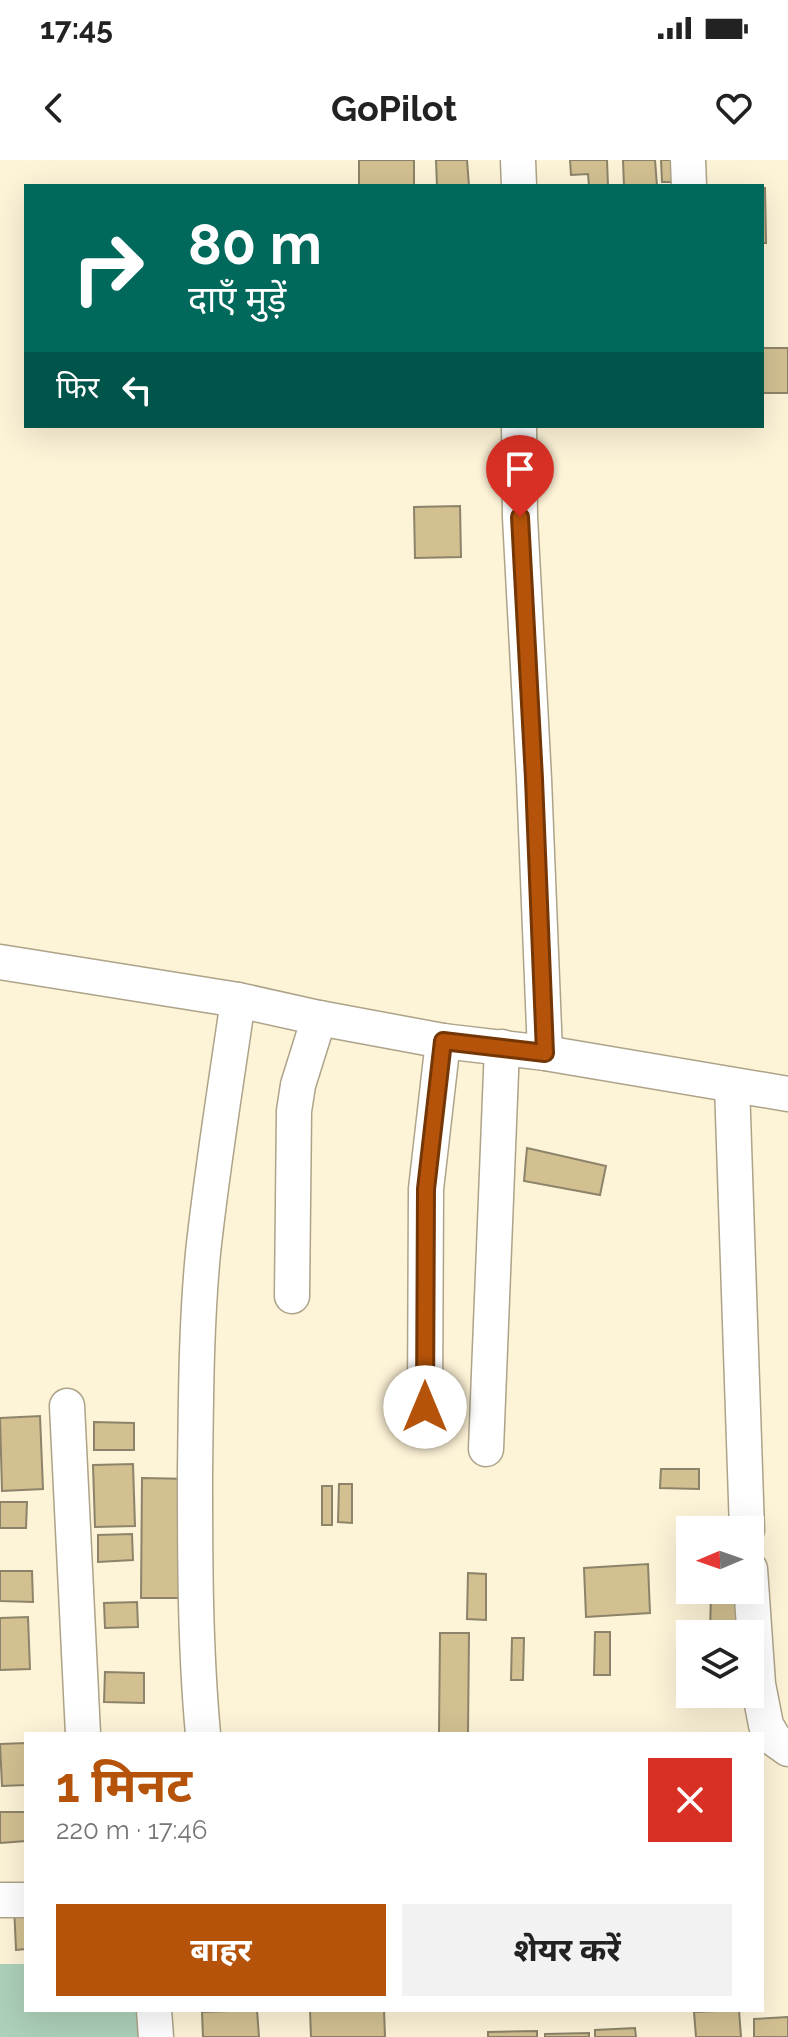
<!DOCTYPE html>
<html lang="hi">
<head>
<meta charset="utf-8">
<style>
	body { margin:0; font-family:Raleway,"Noto Sans Devanagari",sans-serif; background:#f2f2f2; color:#222; height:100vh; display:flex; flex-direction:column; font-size:30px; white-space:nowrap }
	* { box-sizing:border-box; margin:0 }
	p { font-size:26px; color:#767676 }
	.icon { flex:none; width:44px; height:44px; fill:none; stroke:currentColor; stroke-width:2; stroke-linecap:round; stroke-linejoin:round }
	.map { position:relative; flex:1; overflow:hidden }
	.drawer { position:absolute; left:24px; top:1572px; width:740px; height:280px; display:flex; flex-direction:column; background:#fff; border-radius:0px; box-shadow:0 8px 32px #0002 }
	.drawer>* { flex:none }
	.guide { position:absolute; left:24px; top:24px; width:740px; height:244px; border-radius:0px; box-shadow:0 8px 32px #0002; background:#00695c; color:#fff; overflow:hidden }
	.needle { width:52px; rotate:268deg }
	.tools { position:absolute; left:676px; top:1356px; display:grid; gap:16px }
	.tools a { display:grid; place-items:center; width:88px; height:88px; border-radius:0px; background:#fff; box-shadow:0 8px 32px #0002; font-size:40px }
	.pin { position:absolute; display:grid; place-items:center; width:68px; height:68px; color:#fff; margin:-82px -34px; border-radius:50% 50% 50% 0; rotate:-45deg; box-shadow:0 0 8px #0007 }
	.pin .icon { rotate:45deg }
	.me { position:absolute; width:88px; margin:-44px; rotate:0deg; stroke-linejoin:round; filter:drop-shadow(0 0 6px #0008) }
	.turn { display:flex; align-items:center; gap:28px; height:168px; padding:0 32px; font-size:36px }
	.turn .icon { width:104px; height:104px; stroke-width:2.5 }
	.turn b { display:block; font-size:56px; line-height:68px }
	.then { display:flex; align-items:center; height:76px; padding:0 32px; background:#0003; gap:16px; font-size:30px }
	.round { display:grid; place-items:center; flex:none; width:84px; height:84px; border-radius:0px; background:#f2f2f2 }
	.headline { display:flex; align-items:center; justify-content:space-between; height:136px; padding:0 32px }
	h1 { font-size:48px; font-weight:700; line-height:60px; color:#b45309 }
	.primary-button { display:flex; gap:16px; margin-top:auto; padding:16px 32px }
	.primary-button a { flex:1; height:92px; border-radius:0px; background:#b45309; color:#fff; font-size:32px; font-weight:700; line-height:92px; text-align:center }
	.primary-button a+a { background:#f2f2f2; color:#222 }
	.status { display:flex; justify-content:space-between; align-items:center; height:56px; padding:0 40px; background:#fff; direction:ltr }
	.status svg { height:22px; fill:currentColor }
	header { display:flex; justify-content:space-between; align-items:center; height:104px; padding:0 32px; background:#fff; font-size:36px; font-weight:700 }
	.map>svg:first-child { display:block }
	.green { fill:#acd0b9 }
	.building { fill:#d2c091; stroke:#8d836a; stroke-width:2 }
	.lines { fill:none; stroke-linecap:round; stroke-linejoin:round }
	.street-casing { stroke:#ada389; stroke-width:37 }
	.street { stroke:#fff; stroke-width:34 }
	.route-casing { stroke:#753606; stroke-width:20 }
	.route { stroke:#b45309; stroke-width:14 }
</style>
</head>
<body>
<div class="status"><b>17:45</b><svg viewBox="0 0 49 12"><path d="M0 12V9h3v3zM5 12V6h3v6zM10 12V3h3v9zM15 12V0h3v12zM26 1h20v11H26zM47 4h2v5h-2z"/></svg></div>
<header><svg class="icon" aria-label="back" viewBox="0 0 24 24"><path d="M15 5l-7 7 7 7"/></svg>GoPilot<svg class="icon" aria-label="heart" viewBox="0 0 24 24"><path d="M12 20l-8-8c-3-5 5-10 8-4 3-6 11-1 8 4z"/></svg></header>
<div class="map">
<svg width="788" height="1877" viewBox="0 0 788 1877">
	<rect width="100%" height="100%" fill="#fdf3d7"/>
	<polygon class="green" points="0,1804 26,1804 26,1850 151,1850 151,1877 0,1877"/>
	<g class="building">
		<rect x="359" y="0" width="55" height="26"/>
		<polygon points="436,0 467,0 469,26 437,26"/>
		<polygon points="570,0 607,0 608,26 589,26 588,14 571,15"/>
		<polygon points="623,0 655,0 657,26 624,26"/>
		<polygon points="661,0 682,0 683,22 662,22"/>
		<polygon points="762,28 765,28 766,83 762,83"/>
		<rect x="762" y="188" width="26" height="45"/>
		<polygon points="460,346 461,397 415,398 414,347"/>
		<polygon points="527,988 606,1006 600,1035 524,1021"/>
		<polygon points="40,1256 43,1329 2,1331 0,1258"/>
		<polygon points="94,1262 134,1263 134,1290 94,1290"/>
		<polygon points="133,1304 135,1366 95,1367 93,1305"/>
		<polygon points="661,1309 699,1309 699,1329 660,1328"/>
		<polygon points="142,1318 192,1319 191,1438 141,1438"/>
		<polygon points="339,1324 352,1324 352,1363 338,1362"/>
		<rect x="322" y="1326" width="10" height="39"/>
		<polygon points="0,1342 27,1342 26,1368 0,1368"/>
		<polygon points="132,1374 133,1400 98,1402 98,1375"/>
		<polygon points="648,1404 650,1453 586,1457 584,1408"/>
		<polygon points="0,1411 32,1411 33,1442 0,1441"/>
		<polygon points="468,1413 486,1414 486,1460 467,1459"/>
		<polygon points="711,1430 750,1430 749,1474 710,1474"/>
		<polygon points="137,1442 138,1467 105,1468 104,1443"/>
		<polygon points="28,1457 30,1509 0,1510 0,1458"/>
		<polygon points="595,1472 610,1472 610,1515 594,1515"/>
		<polygon points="440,1473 469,1473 468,1574 439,1574"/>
		<polygon points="512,1478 524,1478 523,1520 511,1520"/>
		<polygon points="105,1512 144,1513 144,1543 104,1542"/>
		<polygon points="26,1583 26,1625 2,1626 0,1584"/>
		<polygon points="0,1652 26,1652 26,1681 0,1683"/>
		<polygon points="14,1745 26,1745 26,1789 16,1790"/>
		<polygon points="257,1850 259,1877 203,1877 202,1852"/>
		<polygon points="310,1850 384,1850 385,1877 311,1877"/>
		<polygon points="739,1850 741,1877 696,1877 694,1852"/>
		<polygon points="788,1857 788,1877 754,1877 754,1859"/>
		<polygon points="635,1868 636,1877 595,1877 595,1870"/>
		<polygon points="537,1871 537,1877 488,1877 488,1872"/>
		<polygon points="589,1873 589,1877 545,1877 545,1874"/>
	</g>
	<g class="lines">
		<g class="street-casing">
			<g id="street">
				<polyline points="518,0 519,26"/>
				<polyline points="688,0 689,26"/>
				<polyline points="519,266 520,357 534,619 545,893"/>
				<polyline points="0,802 238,840 319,858 443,881 545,893 788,934"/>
				<polyline points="732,925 747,1370"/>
				<polyline points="292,1136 294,951 298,925 319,858"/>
				<polyline points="67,1246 83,1574"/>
				<polyline points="425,1247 426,1029 443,881"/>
				<polyline points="486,1289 502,887"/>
				<polyline points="750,1409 758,1524 766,1565 774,1579 788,1589"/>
				<path d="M203,1574C195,1487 195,1399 195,1312C196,1239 196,1166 203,1093C212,1009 226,924 238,840"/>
				<polyline points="0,1740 26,1740"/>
				<polyline points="154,1850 156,1877"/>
			</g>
		</g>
		<use href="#street" class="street"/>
	</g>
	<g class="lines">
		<g class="route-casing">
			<polyline id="route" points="425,1247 426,1029 443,881 545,893 534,619 520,357"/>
		</g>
		<use href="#route" class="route"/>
	</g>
</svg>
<div class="tools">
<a><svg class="needle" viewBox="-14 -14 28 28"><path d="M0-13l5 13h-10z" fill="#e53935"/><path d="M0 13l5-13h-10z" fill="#767676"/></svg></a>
<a><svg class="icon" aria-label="layers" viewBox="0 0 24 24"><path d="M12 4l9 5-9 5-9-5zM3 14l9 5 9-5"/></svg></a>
</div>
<div class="pin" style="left:520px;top:357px;background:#d93025"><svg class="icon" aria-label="arrive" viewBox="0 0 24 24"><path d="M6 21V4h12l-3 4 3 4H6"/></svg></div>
<svg class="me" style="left:425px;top:1247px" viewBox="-20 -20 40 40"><circle r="19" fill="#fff"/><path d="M0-13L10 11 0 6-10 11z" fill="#b45309"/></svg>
<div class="guide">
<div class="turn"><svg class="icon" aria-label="right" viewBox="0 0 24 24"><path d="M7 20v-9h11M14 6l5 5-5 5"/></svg><div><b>80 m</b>दाएँ मुड़ें</div></div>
<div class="then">फिर<svg class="icon" aria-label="left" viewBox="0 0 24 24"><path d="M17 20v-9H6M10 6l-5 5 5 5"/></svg></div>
</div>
<section class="drawer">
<div class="headline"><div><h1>1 मिनट</h1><p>220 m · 17:46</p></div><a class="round" style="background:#d93025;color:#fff"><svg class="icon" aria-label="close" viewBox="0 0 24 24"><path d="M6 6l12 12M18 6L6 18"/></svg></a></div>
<div class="primary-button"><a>बाहर</a><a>शेयर करें</a></div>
</section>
</div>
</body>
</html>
